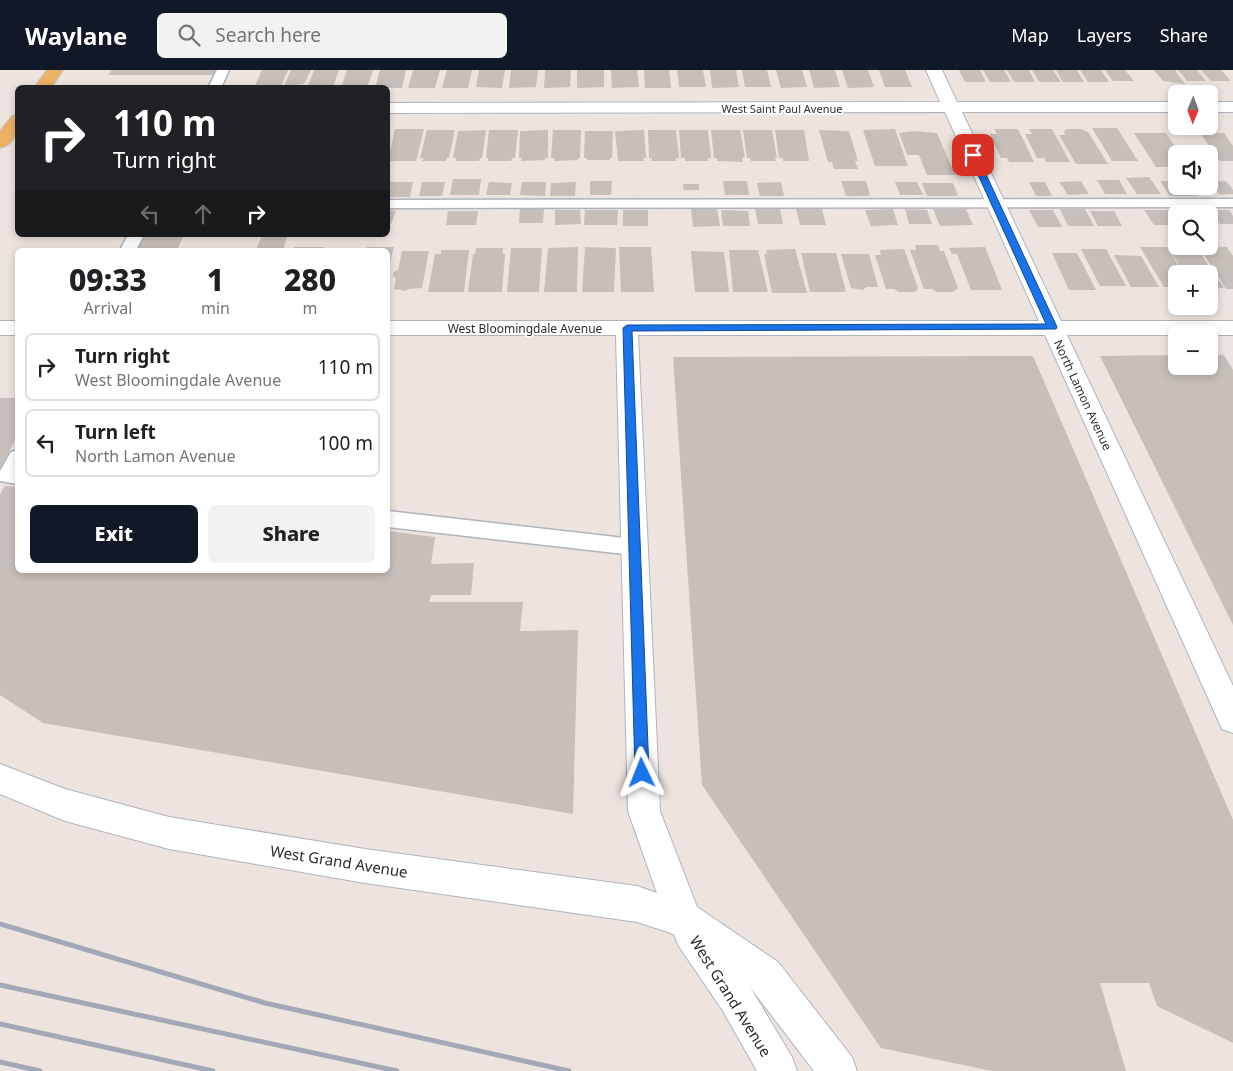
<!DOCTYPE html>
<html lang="en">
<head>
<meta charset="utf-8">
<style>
	body { margin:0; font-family:"Noto Sans",sans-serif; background:#f2f2f2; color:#202124; height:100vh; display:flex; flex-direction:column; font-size:19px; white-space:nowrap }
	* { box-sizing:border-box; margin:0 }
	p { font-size:16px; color:#757577 }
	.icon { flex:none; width:28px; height:28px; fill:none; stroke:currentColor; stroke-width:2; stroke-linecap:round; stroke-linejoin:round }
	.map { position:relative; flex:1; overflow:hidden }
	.details { position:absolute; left:15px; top:178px; width:375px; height:325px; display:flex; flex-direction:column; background:#fff; border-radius:8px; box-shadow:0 2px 8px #0003 }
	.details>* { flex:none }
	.top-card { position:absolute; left:15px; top:15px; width:375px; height:152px; border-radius:8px; box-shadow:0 2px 8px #0003; background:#202124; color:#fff; overflow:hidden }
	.needle { width:32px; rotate:181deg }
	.controls { position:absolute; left:1168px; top:15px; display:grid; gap:10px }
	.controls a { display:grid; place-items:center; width:50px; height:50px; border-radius:8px; background:#fff; box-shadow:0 2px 8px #0003; font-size:25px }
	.pin { position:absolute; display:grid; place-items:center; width:42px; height:42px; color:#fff; margin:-21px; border-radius:10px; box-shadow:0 2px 8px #0006 }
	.me { position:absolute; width:55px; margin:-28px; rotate:358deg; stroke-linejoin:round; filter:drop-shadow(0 0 4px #0008) }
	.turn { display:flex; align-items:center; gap:18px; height:105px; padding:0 15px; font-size:22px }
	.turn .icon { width:65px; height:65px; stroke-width:2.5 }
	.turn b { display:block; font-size:35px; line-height:42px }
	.lanes { display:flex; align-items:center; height:48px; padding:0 15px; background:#0003; justify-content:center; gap:25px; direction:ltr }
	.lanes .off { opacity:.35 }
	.eta { display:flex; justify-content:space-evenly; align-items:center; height:85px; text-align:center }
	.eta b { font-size:30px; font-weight:800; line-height:35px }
	.action { display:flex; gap:10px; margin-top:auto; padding:10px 15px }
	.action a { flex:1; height:58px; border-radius:8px; background:#111827; color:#fff; font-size:20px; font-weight:800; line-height:58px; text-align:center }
	.action a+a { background:#f2f2f2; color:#202124 }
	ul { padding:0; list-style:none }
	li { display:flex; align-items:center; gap:15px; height:68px; margin:0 10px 8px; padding:0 5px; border:2px solid #e0e0e0; border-radius:8px }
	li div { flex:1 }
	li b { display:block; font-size:19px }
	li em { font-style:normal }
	header { display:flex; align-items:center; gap:30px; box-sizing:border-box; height:70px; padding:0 25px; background:#111827; color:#fff }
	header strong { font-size:24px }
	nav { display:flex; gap:28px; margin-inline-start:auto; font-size:18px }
	.search { width:350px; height:45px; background:#f2f2f2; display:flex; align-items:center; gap:12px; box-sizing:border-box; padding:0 18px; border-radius:8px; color:#757577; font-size:19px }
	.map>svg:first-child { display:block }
	.building { fill:#c6bfba }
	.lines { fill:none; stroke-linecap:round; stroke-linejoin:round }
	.lane-casing { stroke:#afb4bc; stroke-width:3 }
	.street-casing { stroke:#afb4bc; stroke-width:2 }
	.secondary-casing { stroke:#afb4bc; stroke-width:2 }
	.primary-casing { stroke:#c4c4c4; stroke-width:2 }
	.lane { fill:#fff; fill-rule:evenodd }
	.street { fill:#fff; fill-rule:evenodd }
	.secondary { fill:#fff; fill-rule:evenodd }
	.primary { fill:#ecb265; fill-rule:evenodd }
	.rail { stroke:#a2a8b5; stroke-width:5 }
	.route { fill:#1a73e8; stroke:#114b97 }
	.labels { text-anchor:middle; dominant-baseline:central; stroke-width:4; stroke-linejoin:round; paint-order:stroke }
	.far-street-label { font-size:11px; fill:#2c2c2c; stroke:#fff }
	.street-label { font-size:12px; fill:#2c2c2c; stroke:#fff }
	.near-street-label { font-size:15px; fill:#2c2c2c; stroke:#fff }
</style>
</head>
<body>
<header>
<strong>Waylane</strong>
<div class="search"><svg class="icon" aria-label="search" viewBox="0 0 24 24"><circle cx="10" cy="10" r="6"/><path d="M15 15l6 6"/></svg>Search here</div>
<nav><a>Map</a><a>Layers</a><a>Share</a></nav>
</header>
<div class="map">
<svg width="1233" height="1001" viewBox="0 0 1233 1001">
	<rect width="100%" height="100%" fill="#ede4df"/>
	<g class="building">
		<polygon points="112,0 216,0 213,5 108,5"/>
		<polygon points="262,0 288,0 280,18 254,18"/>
		<polygon points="291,0 311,0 304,14 284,16"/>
		<polygon points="314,0 339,0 333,17 307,18"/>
		<polygon points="347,0 373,0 367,18 341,18"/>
		<polygon points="380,0 406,0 402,18 375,18"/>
		<polygon points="413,0 440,0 435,18 408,18"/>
		<polygon points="447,0 472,0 468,18 442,18"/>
		<polygon points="479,0 505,0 502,18 476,17"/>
		<polygon points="511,0 538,0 536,17 509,18"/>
		<polygon points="545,0 571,0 570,17 544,18"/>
		<polygon points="577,0 604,0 604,17 577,18"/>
		<polygon points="611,0 637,0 639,17 612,18"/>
		<polygon points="644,0 669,0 671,18 645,18"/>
		<polygon points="677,0 703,0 706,17 679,17"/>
		<polygon points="710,0 736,0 739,17 712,18"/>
		<polygon points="742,0 767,0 771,17 745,17"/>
		<polygon points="776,0 802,0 807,17 781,18"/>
		<polygon points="809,0 835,0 840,17 814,18"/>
		<polygon points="842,0 868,0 874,17 848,18"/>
		<polygon points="879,0 905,0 912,17 885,17"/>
		<polygon points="959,0 980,0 986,12 965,12"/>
		<polygon points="983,0 1004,0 1011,12 990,12"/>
		<polygon points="1007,0 1029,0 1035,12 1014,12"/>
		<polygon points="1032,0 1053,0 1061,12 1039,12"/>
		<polygon points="1056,0 1077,0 1084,12 1063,12"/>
		<polygon points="1080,0 1101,0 1109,12 1088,12"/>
		<polygon points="1105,0 1125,0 1134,11 1113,11"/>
		<polygon points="1154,0 1175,0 1185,14 1163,11"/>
		<polygon points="1178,0 1197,0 1206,11 1187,11"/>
		<polygon points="1201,0 1221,0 1231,11 1211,11"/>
		<polygon points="1092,58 1117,58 1138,91 1112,91"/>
		<polygon points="395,59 424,59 416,91 388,91"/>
		<polygon points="895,59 908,96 875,96 863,60"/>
		<polygon points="994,59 1018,59 1034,92 1009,92 1007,88 1001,88 990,64 997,64"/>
		<polygon points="1029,59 1052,59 1070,92 1046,92 1044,88 1037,88 1025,64 1032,64"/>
		<polygon points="1067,59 1080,59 1088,62 1108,94 1076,94 1059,65 1065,65 1064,61"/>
		<polygon points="427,60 455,60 449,88 447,88 446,91 422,91 424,88 420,88"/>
		<polygon points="486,60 482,88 480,88 479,91 456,91 456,88 453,88 458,61"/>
		<polygon points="489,60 518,60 515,88 512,88 511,91 488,91 488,88 486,88"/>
		<polygon points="548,60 548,88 545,88 545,90 521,91 522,88 519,88 520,61"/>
		<polygon points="553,60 581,60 580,88 577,90 554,91 554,88 551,88"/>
		<polygon points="644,60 646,88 643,88 644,91 618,91 615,61"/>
		<polygon points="648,60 676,60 679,88 676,88 676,91 651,91 652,88 649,88"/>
		<polygon points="679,60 708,60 711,88 708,88 708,91 685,91 685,88 681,88"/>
		<polygon points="711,60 740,60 745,87 742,88 743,92 717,91 717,88 714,88"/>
		<polygon points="743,60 772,60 777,88 775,88 776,91 751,91 750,88 747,88"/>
		<polygon points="775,60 804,60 809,91 783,91 783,88 779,88"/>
		<polygon points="819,60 849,61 858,91 855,91 858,99 834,99 832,92 828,92"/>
		<polygon points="585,61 613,61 612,88 610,88 610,90 587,90 587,88 584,88"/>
		<polygon points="914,61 937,63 955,105 927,105 919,85 907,85 899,63"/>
		<polygon points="1134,63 1166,63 1180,84 1176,84 1176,97 1156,97"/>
		<polygon points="1200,63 1224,63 1233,76 1233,91 1220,91"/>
		<polygon points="1149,107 1161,124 1137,124 1126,108"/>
		<polygon points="453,109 481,109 479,125 450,125"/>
		<polygon points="1097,110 1119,110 1127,124 1105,124"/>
		<polygon points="590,111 612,111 611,125 590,125"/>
		<polygon points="723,111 747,111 749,125 725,125"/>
		<polygon points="841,111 866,111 870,126 846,126"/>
		<polygon points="1081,111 1089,124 1068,125 1059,112"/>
		<polygon points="1160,111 1176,111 1176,116 1191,116 1198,126 1170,126"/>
		<polygon points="1209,111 1226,111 1233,120 1233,124 1220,125"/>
		<polygon points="388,112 413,112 410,127 388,127"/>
		<polygon points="422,112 445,112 442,126 419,126"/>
		<polygon points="489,112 512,113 510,125 486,125"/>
		<polygon points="522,112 546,112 545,126 520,125"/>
		<polygon points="576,112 575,126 550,126 551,113"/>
		<polygon points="781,112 784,126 760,126 757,113"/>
		<polygon points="895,112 917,112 923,125 900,125"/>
		<polygon points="1029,112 1045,112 1052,126 1036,126"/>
		<polygon points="922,113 953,113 958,126 927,126"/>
		<polygon points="683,114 699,114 699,120 684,120"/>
		<polygon points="520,139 544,139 543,153 519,153"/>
		<polygon points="691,139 717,139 720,156 693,157"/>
		<polygon points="755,139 780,139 783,154 758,154"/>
		<polygon points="796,139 822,139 826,155 800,155"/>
		<polygon points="893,139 898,155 871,156 865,140"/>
		<polygon points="905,139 927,140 932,154 909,154"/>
		<polygon points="933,139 966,139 973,155 940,156"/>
		<polygon points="1060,139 1085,139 1094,156 1068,156"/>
		<polygon points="1174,139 1196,140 1199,144 1176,144"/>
		<polygon points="388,140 396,141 391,154 388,154"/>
		<polygon points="555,140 580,140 581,154 555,155"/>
		<polygon points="585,140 618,140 617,155 584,155"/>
		<rect x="623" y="140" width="25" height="16"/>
		<polygon points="721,140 748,141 750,156 723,156"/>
		<polygon points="1029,140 1053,140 1062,157 1038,157"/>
		<polygon points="1144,140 1170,140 1176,148 1176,155 1154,155"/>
		<polygon points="1210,140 1229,140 1233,146 1233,154 1220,154"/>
		<polygon points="448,141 478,141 476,155 446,155"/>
		<polygon points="1090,141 1114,141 1122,156 1098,156"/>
		<polygon points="145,165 184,165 177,180 137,180"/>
		<polygon points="262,165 288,165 283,180 256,180"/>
		<polygon points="915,175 938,175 940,181 944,181 958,218 953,222 937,222 932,219 924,219 910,180 916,180"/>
		<polygon points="294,177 324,177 323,180 293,180"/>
		<polygon points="367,177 394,177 388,200 388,180 366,180"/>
		<polygon points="578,177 577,222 544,222 548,178"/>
		<polygon points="585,177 616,178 614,222 582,222"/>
		<polygon points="619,177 651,177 654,222 621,222"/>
		<polygon points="985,177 1002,220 971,220 957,184 952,184 949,178"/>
		<polygon points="1140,177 1167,177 1184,204 1176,204 1176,217 1164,217"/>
		<polygon points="1168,177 1196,177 1224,218 1209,219 1209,204 1185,204"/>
		<polygon points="1199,177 1227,177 1233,186 1233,219 1226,219"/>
		<polygon points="476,178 503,178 503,184 505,184 502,222 468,222 473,184 475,184"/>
		<polygon points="511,178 542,178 539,222 507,222"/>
		<polygon points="795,179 807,223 772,223 764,184 767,184 766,180"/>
		<polygon points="904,179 918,218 915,222 899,222 894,219 886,219 875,185 881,185 880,180"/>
		<polygon points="1081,179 1106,179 1126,216 1100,216"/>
		<polygon points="441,180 469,180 464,222 428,222 435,184 441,184"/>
		<polygon points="729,180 758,180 768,222 733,222"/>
		<polygon points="402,181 429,181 422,218 408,219 405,221 394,219 396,208 393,206 393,202 398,200"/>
		<polygon points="691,181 724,182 729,222 695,222"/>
		<polygon points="801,183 836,183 846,222 810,222"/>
		<polygon points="1052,183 1077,183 1096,220 1069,220"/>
		<polygon points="841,184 869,184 878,217 866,217 863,220 851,218"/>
		<polygon points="1114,185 1141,186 1159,217 1131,217"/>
		<polygon points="1176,285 1176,296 1209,296 1209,285 1224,285 1233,300 1233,555 1100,286"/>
		<polygon points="1033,286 1233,750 1233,973 1157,936 1149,913 1100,913 1126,1001 992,1001 881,978 702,715 673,287"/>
		<polygon points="0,328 18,328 18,364 0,399"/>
		<polygon points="5,416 18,417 18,500 388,500 388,461 435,467 431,494 474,493 471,525 431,525 429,532 523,532 520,561 578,560 573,744 43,653 0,625 0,424"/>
	</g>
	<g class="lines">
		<g class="lane-casing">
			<g id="lane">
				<polygon points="217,0 229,0 221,18 208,18"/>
				<polygon points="1233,129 1233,137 388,138 388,130"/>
				<polygon points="128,165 144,165 136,180 120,180"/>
				<polygon points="18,380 18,414 0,411 0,401 11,382"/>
				<polygon points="388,441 633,469 640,471 643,477 640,483 633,485 388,457"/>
			</g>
		</g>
		<g class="street-casing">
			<g id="street">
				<polygon points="926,0 942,0 957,32 1176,32 1176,42 962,42 1061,251 1233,251 1233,265 1067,265 1233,616 1233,663 1222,659 1045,265 638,265 660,741 702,850 697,863 684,868 671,863 628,741 616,265 388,265 388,251 1039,251 945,42 388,43 388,33 940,32"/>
				<rect x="1209" y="32" width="24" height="10"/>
				<rect x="0" y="251" width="18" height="14"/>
			</g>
		</g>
		<g class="secondary-casing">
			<polygon id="secondary" points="0,694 65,719 169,747 365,779 637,816 697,837 778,892 852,987 857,1001 814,1001 750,917 792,987 797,1001 757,1001 723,941 678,875 674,864 637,852 365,813 169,779 65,751 0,724"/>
		</g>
		<g class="primary-casing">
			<g id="primary">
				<polygon points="47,0 63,0 51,18 34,18"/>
				<path d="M18,45C18,59 16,74 0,78V61L12,46Z"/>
			</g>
		</g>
		<use href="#lane" class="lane"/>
		<use href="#street" class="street"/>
		<use href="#secondary" class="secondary"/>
		<use href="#primary" class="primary"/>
		<g class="rail">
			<polyline points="0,854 265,933 569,1001"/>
			<polyline points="0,915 397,1001"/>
			<polyline points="0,954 213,1001"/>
			<polyline points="0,992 40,1001"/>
		</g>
	</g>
	<polygon class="route" points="970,83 977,85 1057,257 1056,259 632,261 649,703 647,708 642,709 637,708 635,703 623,258 627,255 1046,254 969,85"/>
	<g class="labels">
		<g class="far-street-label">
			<text x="782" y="38">West Saint Paul Avenue</text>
		</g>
		<g class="street-label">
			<text x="525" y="258">West Bloomingdale Avenue</text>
			<text transform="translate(1083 325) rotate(65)">North Lamon Avenue</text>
		</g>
		<g class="near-street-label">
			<text transform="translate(339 791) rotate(9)">West Grand Avenue</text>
			<text transform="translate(731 926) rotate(58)">West Grand Avenue</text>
		</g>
	</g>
</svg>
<div class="controls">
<a><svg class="needle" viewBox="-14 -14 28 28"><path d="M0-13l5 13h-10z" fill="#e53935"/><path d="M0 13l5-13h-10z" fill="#757577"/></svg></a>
<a><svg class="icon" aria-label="sound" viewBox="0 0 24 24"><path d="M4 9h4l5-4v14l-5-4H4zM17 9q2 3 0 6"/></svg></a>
<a><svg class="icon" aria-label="search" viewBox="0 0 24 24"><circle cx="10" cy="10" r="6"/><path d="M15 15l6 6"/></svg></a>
<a>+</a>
<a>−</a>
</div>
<div class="pin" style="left:973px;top:85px;background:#d93025"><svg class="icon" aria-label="arrive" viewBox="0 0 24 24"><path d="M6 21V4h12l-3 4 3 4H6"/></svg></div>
<svg class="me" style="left:642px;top:703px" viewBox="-20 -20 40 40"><path d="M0-17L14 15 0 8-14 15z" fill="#1a73e8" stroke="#fff" stroke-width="4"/></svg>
<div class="top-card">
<div class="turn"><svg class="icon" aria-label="right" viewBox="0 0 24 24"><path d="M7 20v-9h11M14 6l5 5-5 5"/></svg><div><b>110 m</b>Turn right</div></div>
<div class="lanes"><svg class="icon off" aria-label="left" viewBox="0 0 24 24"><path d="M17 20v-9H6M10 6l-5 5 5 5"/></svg><svg class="icon off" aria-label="ahead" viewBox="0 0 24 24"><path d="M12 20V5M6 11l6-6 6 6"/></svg><svg class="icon" aria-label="right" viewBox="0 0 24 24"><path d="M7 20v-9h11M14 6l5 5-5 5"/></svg></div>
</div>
<section class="details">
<div class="eta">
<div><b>09:33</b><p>Arrival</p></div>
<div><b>1</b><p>min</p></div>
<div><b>280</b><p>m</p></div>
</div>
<ul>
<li><svg class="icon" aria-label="right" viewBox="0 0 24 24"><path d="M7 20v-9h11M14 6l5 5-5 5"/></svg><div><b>Turn right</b><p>West Bloomingdale Avenue</p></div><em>110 m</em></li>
<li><svg class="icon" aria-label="left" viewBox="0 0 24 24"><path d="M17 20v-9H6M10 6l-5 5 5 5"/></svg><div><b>Turn left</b><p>North Lamon Avenue</p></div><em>100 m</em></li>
</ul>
<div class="action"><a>Exit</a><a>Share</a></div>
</section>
</div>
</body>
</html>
